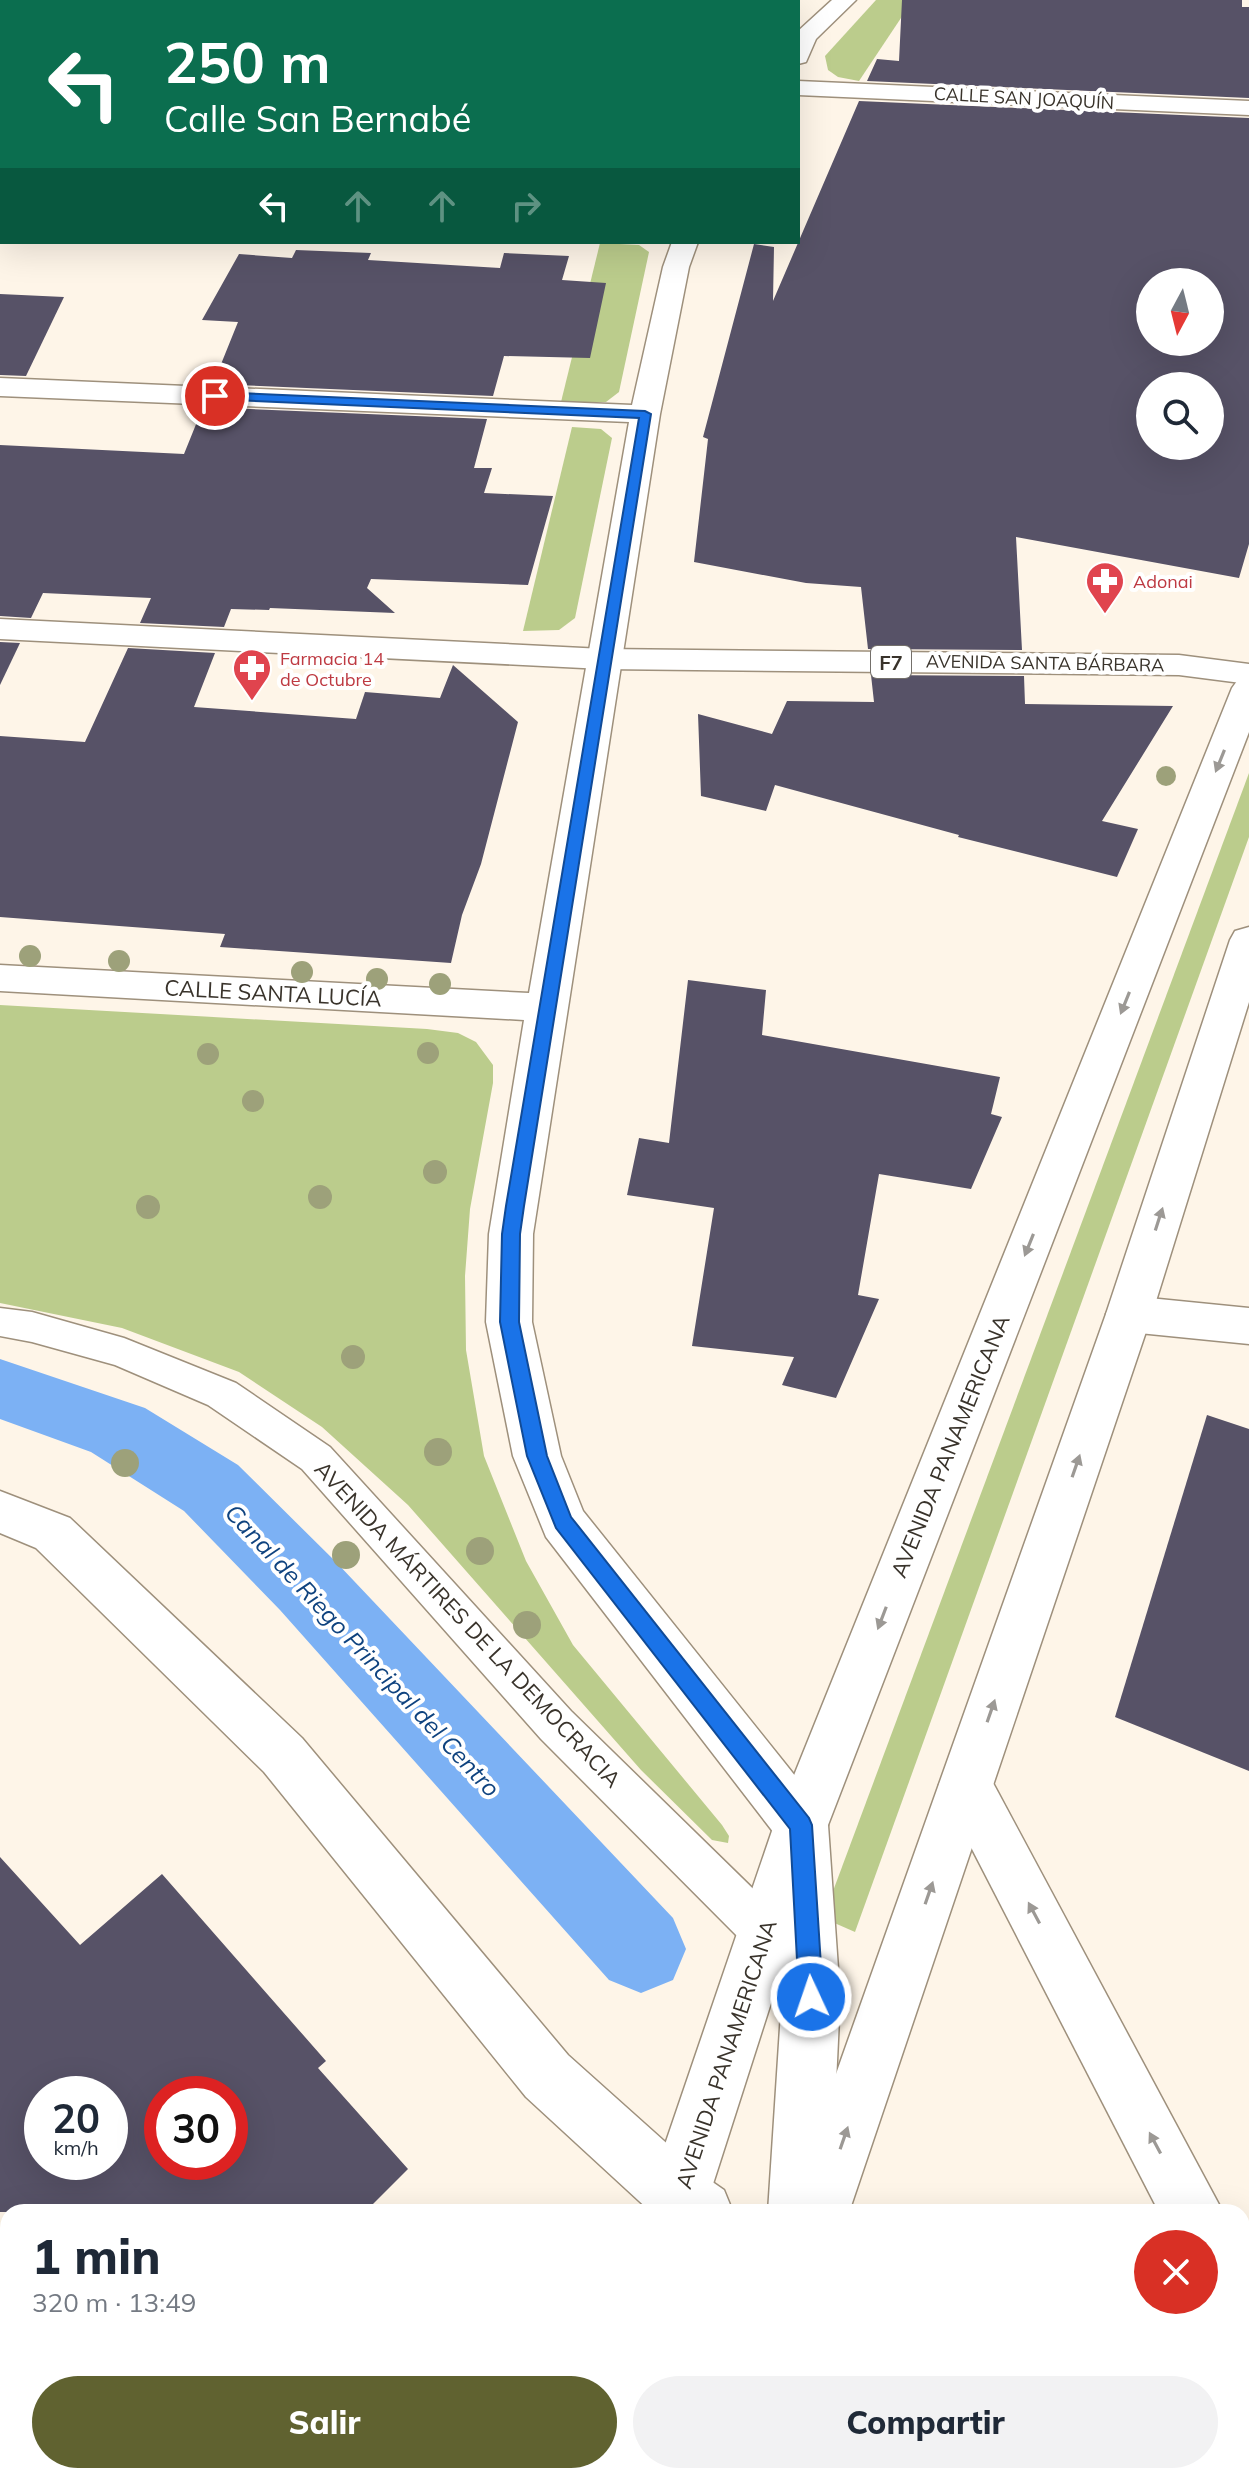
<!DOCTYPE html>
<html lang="es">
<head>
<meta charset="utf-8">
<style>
	body { margin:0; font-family:Mulish,sans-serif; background:#f2f2f3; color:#1f2937; height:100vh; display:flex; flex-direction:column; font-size:30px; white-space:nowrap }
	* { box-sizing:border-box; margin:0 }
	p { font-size:26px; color:#747a83 }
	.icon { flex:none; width:44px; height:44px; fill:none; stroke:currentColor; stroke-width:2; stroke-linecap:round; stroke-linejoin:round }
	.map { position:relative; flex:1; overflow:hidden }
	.panel { position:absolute; left:0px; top:2204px; width:1250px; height:280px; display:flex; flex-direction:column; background:#fff; border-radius:24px 24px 0 0; box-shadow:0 8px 32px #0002 }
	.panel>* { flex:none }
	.banner { position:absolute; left:0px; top:0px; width:800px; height:244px; box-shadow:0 8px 32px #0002; background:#0b6e4f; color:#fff; overflow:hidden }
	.needle { width:52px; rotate:187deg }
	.tools { position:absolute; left:1136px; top:268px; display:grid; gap:16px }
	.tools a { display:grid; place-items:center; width:88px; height:88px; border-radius:50%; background:#fff; box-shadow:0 8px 32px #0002; font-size:40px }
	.speed { position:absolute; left:24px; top:2076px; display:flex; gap:16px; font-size:40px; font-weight:700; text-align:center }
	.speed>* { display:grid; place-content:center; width:104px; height:104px; border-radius:50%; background:#fff; box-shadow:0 8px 32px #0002; line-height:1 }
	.speed small { font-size:20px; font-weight:400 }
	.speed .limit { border:12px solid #d22; background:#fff; color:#111 }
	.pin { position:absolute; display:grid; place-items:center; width:68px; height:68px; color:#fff; margin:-34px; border:4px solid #fff; border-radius:50%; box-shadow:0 2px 8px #0007 }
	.me { position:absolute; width:88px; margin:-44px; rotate:357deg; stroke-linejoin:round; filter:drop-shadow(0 0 6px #0008) }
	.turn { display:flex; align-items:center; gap:28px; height:168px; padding:0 32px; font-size:36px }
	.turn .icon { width:104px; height:104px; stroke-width:2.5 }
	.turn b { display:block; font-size:56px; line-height:68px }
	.lanes { display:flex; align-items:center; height:76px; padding:0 32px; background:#0003; justify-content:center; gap:40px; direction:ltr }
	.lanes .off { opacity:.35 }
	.round { display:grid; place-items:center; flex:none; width:84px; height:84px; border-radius:42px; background:#f2f2f3 }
	.overview { display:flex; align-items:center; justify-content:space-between; height:136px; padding:0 32px }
	h1 { font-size:48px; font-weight:800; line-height:60px }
	.primary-button { display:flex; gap:16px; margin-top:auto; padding:16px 32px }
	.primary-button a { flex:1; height:92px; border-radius:48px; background:#606230; color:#fff; font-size:32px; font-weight:800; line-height:92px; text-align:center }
	.primary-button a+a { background:#f2f2f3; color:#1f2937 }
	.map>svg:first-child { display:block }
	.green { fill:#bbcc8c }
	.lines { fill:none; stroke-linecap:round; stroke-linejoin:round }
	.canal { fill:#7cb1f4; fill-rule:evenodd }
	.building { fill:#575267; fill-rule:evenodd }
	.service-casing { stroke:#9e907c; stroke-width:3 }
	.minor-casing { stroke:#9e907c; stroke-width:3 }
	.primary-casing { stroke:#9e907c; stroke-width:3 }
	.trunk-casing { stroke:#9e907c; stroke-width:3 }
	.service { fill:#fff; fill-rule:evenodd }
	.minor { fill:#fff; fill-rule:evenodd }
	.primary { fill:#fff; fill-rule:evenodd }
	.trunk { fill:#fff; fill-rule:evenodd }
	.tree { fill:#9da17a }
	.oneway { fill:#9c9995 }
	.route { fill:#1a73e8; stroke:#114b97; stroke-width:2 }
	.labels { text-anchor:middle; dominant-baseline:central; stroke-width:8; stroke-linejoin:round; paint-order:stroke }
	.far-street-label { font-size:18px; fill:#39332b; stroke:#fff }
	.far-health-label { font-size:18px; fill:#be3a42; stroke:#fff; text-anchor:start }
	.shield { fill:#fff; stroke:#74706b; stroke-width:2 }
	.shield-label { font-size:20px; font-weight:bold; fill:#39332b }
	.street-label { font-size:22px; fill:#39332b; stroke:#fff }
	.water-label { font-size:24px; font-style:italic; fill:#0f437f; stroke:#fff }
</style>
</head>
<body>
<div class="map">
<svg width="1249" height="2484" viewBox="0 0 1249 2484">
	<rect width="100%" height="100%" fill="#fef5e8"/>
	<g class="green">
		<polygon points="876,0 913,0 859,81 838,77 828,70 825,56"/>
		<polygon points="600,243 639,245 649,252 619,392 606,402 561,402"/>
		<polygon points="572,427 601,429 612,438 575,618 559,630 523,631"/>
		<polygon points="1249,773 1249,837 855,1932 823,1918"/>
		<polygon points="0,1005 427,1029 458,1033 476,1042 493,1065 493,1083 470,1209 465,1276 466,1350 484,1456 526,1561 573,1645 722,1825 729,1836 728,1843 712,1840 641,1770 408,1505 322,1427 239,1372 122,1328 0,1303"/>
	</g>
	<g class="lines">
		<g class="canal">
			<polygon points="0,1359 145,1408 238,1465 336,1562 673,1918 686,1949 673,1980 641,1993 609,1980 280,1610 184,1511 91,1452 0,1419"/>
			<polygon points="1046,2476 1153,2476 1156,2484 1049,2484"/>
		</g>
	</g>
	<g class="building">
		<polygon points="902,0 1242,0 1242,7 1249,7 1249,98 867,81 877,59 899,61"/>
		<path d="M859,101L1249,118V544L1239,578L1016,537L1022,650L868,649L861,587L806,583L694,562L708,439L703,437L754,244L774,247L773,301ZM1150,282H1210V342H1150ZM1150,386H1210V446H1150Z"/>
		<polygon points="296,250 371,253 368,260 500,268 504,253 569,256 562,280 606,283 590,358 504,356 493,396 213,384 238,322 202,320 239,254 292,258"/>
		<polygon points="0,294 64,297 26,376 0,375"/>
		<polygon points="203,407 487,419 474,468 492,468 484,493 553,496 528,585 371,579 367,588 395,613 270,608 269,610 231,609 224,627 140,623 151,598 43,593 31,618 0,616 0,445 184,454"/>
		<polygon points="0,642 20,643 0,685"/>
		<polygon points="128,648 215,653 194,707 356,719 365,692 440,698 453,665 518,722 481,864 462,915 451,963 220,947 225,934 0,917 0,736 85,742"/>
		<polygon points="871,675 1024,676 1025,704 1173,706 1102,821 1138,829 1117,877 958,837 959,835 775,785 766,811 701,796 698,714 772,734 787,701 874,702"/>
		<polygon points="688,980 766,990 762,1035 1000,1077 991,1114 1002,1117 971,1189 879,1174 858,1295 879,1299 836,1398 782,1385 794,1357 692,1346 714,1208 627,1195 639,1138 669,1143"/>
		<polygon points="1207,1415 1249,1429 1249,1771 1115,1717"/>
		<path d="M0,1857L80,1945L162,1874L326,2061L318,2068L408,2169L365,2212H0ZM42,2094H110V2162H42ZM162,2094H230V2162H162Z"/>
	</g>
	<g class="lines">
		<g class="service-casing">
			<polygon id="service" points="0,1308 32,1312 124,1338 236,1383 330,1447 571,1711 782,1917 789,1933 782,1949 766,1955 750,1949 541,1739 302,1469 208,1405 115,1365 32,1342 0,1336"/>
		</g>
		<g class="minor-casing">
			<g id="minor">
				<polygon points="832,0 856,0 816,39 806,62 798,64 798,31"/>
				<rect x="0" y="60" width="2" height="14"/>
				<polygon points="798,81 1249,101 1249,115 798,95"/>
				<rect x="0" y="202" width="2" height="16"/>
				<polygon points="672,242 698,242 689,267 660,414 533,1234 532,1322 561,1456 583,1511 820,1807 828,1825 840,1997 830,2212 768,2212 782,1997 774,1833 546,1537 513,1456 486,1322 489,1234 524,1020 0,991 0,965 529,993 629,422 0,396 0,378 632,405 663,267"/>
				<polygon points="1129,1296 1249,1308 1249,1344 1129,1332 1113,1326 1106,1314 1113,1302"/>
				<polygon points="0,1491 70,1518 302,1738 568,2055 701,2174 724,2190 733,2212 651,2212 526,2097 264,1772 36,1548 0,1533"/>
				<polygon points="966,1760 985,1768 1223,2212 1159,2212 939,1785 947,1768"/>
				<polygon points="1242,2275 1249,2277 1249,2351 1242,2348"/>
				<polygon points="946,2476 1015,2476 1018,2484 949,2484"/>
			</g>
		</g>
		<g class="primary-casing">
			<g id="primary">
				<polygon points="1249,678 1249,732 828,1825 704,2212 642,2212 774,1825 1232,688 1237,681"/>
				<polygon points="1249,927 1249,1002 1152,1314 849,2212 787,2212 1106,1314 1230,940 1235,931"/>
				<polygon points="542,2476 608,2476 605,2484 539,2484"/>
				<polygon points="698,2476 764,2476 761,2484 695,2484"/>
			</g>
		</g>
		<g class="trunk-casing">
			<polygon id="trunk" points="0,619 603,649 1179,655 1249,664 1249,684 1179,675 603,669 0,639"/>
		</g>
		<use href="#service" class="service"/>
		<use href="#minor" class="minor"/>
		<use href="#primary" class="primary"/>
		<use href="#trunk" class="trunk"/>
	</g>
	<g class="tree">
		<circle cx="1166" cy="776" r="10"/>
		<circle cx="30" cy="956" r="11"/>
		<circle cx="119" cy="961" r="11"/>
		<circle cx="302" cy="972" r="11"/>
		<circle cx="377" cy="979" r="11"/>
		<circle cx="440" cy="984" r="11"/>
		<circle cx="428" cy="1053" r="11"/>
		<circle cx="208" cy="1054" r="11"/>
		<circle cx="253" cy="1101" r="11"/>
		<circle cx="435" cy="1172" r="12"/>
		<circle cx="320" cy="1197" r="12"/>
		<circle cx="148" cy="1207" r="12"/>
		<circle cx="353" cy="1357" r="12"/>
		<circle cx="438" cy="1452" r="14"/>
		<circle cx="125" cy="1463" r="14"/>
		<circle cx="480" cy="1551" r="14"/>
		<circle cx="346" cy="1555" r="14"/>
		<circle cx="527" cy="1625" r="14"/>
	</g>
	<defs><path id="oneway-solid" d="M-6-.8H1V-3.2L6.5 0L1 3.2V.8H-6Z" transform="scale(2)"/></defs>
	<g class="oneway">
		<use href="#oneway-solid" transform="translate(1220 761) rotate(112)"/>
		<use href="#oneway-solid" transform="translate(1125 1003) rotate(112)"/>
		<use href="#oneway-solid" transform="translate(1159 1219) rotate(-72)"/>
		<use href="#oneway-solid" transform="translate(1029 1245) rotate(112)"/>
		<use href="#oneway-solid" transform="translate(1076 1466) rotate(-71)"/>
		<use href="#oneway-solid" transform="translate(882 1618) rotate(111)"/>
		<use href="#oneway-solid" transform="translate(991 1711) rotate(-71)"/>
		<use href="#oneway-solid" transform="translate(929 1893) rotate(-71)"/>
		<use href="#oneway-solid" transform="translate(1034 1913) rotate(-118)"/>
		<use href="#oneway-solid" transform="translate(844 2138) rotate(-71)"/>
		<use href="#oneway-solid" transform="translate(1155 2143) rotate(-118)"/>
	</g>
	<polygon class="route" points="215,392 645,411 651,414 524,1206 520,1234 519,1322 547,1456 571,1517 809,1818 812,1825 823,1997 819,2006 811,2009 802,2006 799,1997 790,1829 556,1528 527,1456 500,1322 502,1234 506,1206 639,418 211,399 209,396"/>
	<defs>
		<g id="pharmacy-pin" transform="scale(2)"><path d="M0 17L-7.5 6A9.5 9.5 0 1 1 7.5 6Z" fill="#e0444e" stroke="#fff"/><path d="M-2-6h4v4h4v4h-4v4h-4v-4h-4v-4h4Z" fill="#fff"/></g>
	</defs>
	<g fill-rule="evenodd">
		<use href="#pharmacy-pin" x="1105" y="581"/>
		<use href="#pharmacy-pin" x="252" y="668"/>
	</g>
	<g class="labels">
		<g class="far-street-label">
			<text transform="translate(1024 98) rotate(3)">CALLE SAN JOAQUÍN</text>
			<text transform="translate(1045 663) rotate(1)">AVENIDA SANTA BÁRBARA</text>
		</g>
		<g class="far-health-label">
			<text x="1133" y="581">Adonai</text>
			<text x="280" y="658">Farmacia 14<tspan x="280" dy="21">de Octubre</tspan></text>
		</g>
		<rect class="shield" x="871" y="646" width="40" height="32" rx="6"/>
		<g class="shield-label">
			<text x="891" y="662">F7</text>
		</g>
		<g class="street-label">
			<text transform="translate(273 993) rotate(3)">CALLE SANTA LUCÍA</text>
			<text transform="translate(950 1446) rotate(-68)">AVENIDA PANAMERICANA</text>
			<text transform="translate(468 1624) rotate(47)">AVENIDA MÁRTIRES DE LA DEMOCRACIA</text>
			<text transform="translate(726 2054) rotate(-72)">AVENIDA PANAMERICANA</text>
		</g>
		<g class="water-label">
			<text transform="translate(363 1650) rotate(47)">Canal de Riego Principal del Centro</text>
		</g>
	</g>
</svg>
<div class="tools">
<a><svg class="needle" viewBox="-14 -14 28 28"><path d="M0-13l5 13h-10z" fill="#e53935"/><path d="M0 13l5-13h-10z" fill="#747a83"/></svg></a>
<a><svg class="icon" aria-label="search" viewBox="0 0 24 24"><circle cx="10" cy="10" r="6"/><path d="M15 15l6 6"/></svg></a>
</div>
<div class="speed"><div>20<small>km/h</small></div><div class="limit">30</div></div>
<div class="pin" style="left:215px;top:396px;background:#d93025"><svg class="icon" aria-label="arrive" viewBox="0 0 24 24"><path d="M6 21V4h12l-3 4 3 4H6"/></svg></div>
<svg class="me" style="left:811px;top:1997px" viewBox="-20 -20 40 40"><circle r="17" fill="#1a73e8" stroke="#fff" stroke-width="3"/><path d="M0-11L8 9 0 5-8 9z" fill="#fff"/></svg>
<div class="banner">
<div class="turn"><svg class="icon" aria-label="left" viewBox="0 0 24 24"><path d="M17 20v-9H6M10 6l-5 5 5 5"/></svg><div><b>250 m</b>Calle San Bernabé</div></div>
<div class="lanes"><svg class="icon" aria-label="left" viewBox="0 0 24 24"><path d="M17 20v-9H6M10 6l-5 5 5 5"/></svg><svg class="icon off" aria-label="ahead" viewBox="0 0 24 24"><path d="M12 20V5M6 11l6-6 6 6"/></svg><svg class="icon off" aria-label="ahead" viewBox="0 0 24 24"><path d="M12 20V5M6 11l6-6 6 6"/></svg><svg class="icon off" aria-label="right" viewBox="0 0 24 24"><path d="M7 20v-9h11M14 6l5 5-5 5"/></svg></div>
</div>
<section class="panel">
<div class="overview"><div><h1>1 min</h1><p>320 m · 13:49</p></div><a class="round" style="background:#d93025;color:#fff"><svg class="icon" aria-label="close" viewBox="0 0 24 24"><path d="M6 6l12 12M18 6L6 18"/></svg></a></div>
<div class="primary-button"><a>Salir</a><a>Compartir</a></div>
</section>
</div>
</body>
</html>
